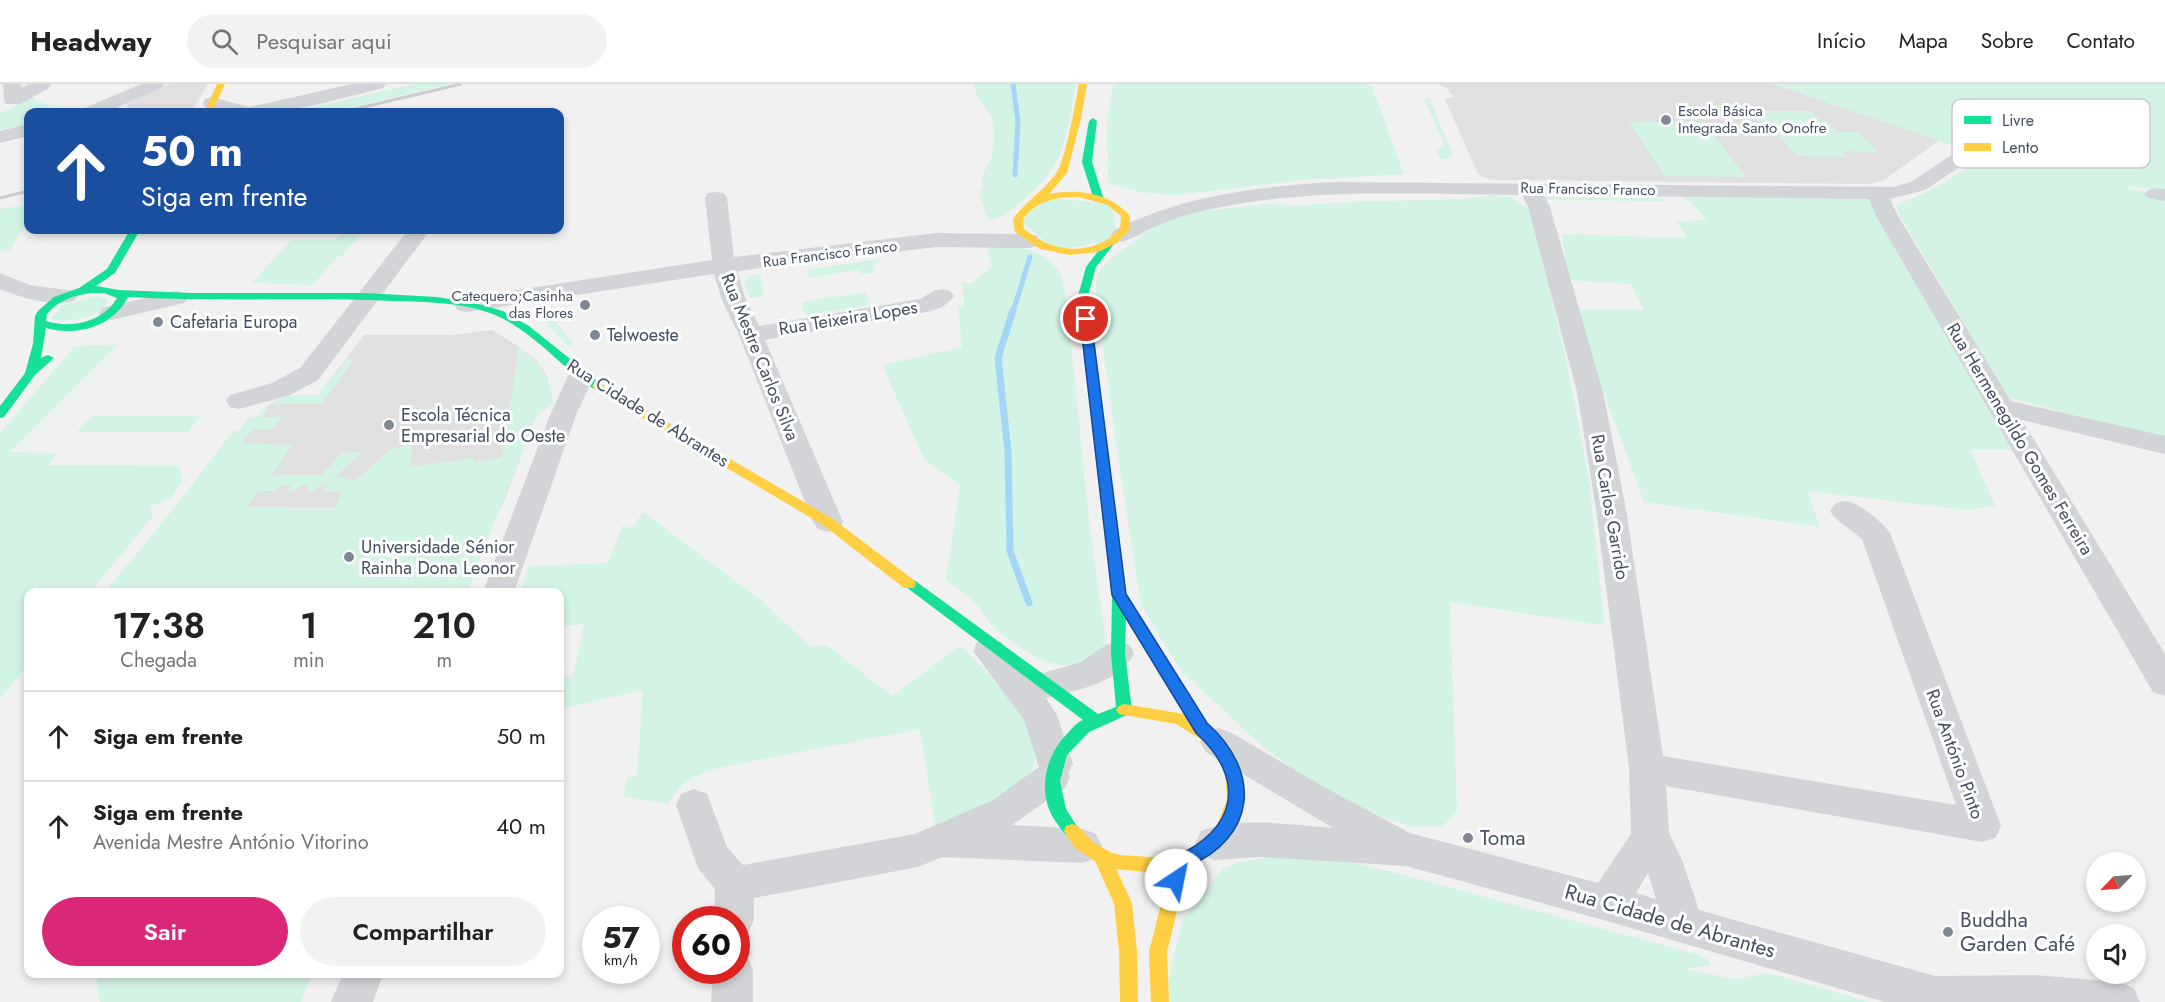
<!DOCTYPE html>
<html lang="pt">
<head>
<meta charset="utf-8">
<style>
	body { margin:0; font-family:Jost,sans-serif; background:#f2f2f2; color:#222; height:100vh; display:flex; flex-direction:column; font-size:22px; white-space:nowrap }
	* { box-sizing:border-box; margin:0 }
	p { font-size:20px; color:#767676 }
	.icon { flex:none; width:33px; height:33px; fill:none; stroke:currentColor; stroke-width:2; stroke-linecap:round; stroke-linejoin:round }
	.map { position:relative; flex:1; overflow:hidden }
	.drawer { position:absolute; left:24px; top:504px; width:540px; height:390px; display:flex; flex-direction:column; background:#fff; border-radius:12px; box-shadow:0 3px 9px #0003 }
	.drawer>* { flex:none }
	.hud { position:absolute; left:24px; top:24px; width:540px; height:126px; border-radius:12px; box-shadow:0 3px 9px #0003; background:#1a4fa0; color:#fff; overflow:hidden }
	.needle { width:39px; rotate:245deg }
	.buttons { position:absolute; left:2086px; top:768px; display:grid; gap:12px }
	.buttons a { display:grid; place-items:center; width:60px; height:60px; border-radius:50%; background:#fff; box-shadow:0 3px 9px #0003; font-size:30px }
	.speed { position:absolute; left:582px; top:822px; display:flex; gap:12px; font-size:30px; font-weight:700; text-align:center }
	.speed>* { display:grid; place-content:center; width:78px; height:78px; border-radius:50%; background:#fff; box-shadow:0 3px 9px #0003; line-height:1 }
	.speed small { font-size:15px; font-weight:400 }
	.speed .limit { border:9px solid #d22; background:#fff; color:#111 }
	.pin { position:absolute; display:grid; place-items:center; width:51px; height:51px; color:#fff; margin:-26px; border:3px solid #fff; border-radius:50%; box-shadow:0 2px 6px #0007 }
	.me { position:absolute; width:66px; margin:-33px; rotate:34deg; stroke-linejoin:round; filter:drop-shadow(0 0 4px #0008) }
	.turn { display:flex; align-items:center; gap:21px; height:126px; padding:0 18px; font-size:27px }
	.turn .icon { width:78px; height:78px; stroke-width:2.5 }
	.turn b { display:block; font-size:42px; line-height:51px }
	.eta { display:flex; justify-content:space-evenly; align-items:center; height:102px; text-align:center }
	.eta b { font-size:36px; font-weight:600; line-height:42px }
	.button { display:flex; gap:12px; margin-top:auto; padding:12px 18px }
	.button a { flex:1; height:69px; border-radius:36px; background:#db2777; color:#fff; font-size:24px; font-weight:600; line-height:69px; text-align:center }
	.button a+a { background:#f2f2f2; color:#222 }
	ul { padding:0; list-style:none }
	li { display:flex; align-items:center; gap:18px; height:90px; padding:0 18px; border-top:2px solid #e0e0e0 }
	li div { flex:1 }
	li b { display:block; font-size:22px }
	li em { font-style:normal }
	header { display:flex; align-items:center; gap:36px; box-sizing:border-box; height:84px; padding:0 30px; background:#fff; border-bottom:2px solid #e0e0e0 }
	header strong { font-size:28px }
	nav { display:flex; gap:33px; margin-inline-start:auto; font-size:21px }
	.search { width:420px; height:54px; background:#f2f2f2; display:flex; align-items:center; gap:15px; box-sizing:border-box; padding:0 21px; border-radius:33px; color:#767676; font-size:22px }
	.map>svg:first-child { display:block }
	.education { fill:#e0e0e1 }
	.green { fill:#d3f3e5; fill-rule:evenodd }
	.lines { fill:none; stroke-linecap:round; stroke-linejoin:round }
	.stream-far1 { stroke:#a4d6f5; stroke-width:5 }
	.stream { stroke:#a4d6f5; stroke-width:7 }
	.street { fill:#d2d4d8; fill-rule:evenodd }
	.fast { fill:#16e098; fill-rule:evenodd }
	.slow { fill:#ffcf43; fill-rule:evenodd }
	.rail { stroke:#cacccf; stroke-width:3 }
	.route { fill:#1a73e8; stroke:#114b97; stroke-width:1.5 }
	.poi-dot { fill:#828893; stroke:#fff; stroke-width:2 }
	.labels { text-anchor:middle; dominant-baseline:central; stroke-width:6; stroke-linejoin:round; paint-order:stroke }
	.far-poi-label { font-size:15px; fill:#464f61; stroke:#fff; text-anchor:start }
	.far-street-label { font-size:15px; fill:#464f61; stroke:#fff }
	.street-label { font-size:18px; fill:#464f61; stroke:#fff }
	.poi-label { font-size:18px; fill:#464f61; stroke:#fff; text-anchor:start }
	.near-poi-label { font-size:21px; fill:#464f61; stroke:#fff; text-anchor:start }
	.near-street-label { font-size:21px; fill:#464f61; stroke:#fff }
	.key { fill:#fff; stroke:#c8cad0; stroke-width:1.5 }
	.key-label { font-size:16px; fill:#464f61 }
</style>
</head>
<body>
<header>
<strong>Headway</strong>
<div class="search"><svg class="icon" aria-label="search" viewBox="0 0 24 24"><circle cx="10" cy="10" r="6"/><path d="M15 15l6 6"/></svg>Pesquisar aqui</div>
<nav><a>Início</a><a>Mapa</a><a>Sobre</a><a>Contato</a></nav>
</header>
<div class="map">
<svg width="2165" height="918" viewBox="0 0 2165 918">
	<rect width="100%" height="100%" fill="#f2f1f1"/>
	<g class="education">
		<polygon points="169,0 208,0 191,28 129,28 127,20"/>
		<polygon points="1438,0 1773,0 1940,56 1884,96 1868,100 1491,96 1478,90 1445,15 1453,13 1453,11 1449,9 1449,5"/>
		<polygon points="492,246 519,263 536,276 547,293 553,319 536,332 501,425 184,423 233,347 240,346 248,335 257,333 270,320 286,312 318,311 364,251 451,251"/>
	</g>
	<g class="green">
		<polygon points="415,0 451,0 332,28 291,28"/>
		<path d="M973,0H1076C1066,54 1066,82 1020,119C1010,126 1000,135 988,136L979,110L983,102L982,92L991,75L994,59L993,34L979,15Z"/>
		<polygon points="1113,0 1371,0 1404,90 1302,96 1177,111 1140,108 1108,99 1107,35"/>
		<path d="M1773,0H2165V105L2123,102C2137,108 2151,108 2165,115V354L2009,314L1900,132L1896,121C1918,113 1941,102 1960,88C1968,83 1973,75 1981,71Z"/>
		<polygon points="31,13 60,28 28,28 28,40 0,46 0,30"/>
		<polygon points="1424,15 1430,15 1453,71 1447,75 1442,75 1435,66 1445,62"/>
		<polygon points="1749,27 1811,27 1820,37 1827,37 1836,48 1859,48 1878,68 1842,67 1846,73 1796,72 1776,48 1767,48"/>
		<polygon points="1629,38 1704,38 1746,93 1665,92"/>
		<polygon points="1677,106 1877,110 2026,366 1970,365 1995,422 1967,426 1808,407 1820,443 1644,418 1597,290 1579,226 1644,226 1631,200 1569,196 1562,150 1687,154 1677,137 1708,136"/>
		<polygon points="1495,111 1511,113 1524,123 1532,124 1531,129 1567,280 1589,396 1604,539 1594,540 1450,518 1457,727 1443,742 1415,743 1372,730 1312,699 1261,661 1181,587 1141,521 1119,380 1096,210 1097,190 1111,174 1154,143 1172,133 1193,128 1276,119 1291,122 1349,118 1463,115"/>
		<polygon points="1544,113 1663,114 1665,117 1545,116"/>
		<polygon points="1047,114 1114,120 1116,156 1056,166 1018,135"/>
		<polygon points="28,121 28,139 9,167 0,168 0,125"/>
		<polygon points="343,146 364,146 342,172 337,173 313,201 252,199 291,156 335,156"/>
		<path d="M986,160C1012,161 1044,164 1059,188C1063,195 1064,204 1066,211L1089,436L1106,560C1072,603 1027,572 995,544C987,537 982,526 975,519C967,510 955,503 946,496L960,401L925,377L882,281L962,263L958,222H964L962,199H972L992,182Z"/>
		<polygon points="878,175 881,176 873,180 875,189 861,190 859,186 809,194 807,186"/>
		<polygon points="760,189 764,212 750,214 744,197 750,192"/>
		<polygon points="866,208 869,221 805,231 802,218"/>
		<path d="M96,212L106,215L107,219C93,236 75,237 55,236L52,233L62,221Z"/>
		<polygon points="552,223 557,239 573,260 568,262 548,241 545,225"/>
		<polygon points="117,261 10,368 58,369 47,381 179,382 183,396 171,414 149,423 153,432 90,508 28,508 28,581 0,615 0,349 75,262"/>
		<path d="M519,263C538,278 551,294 553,319L536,332L467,508H105L170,429L233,347L240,346L248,335C260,333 262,325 271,319C286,310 301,311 318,311L347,275H354L322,320H270L263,333H282L273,345H252L241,359L292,361L272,391H322L341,369L363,367L336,392L355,397L392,364L413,361L410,383L473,374L474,378L502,374ZM282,401H291L288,407H295L300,401L309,402L306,408L314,407L320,401H327L324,408H342L334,425L245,424L259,407H275Z"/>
		<polygon points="92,332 201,332 188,348 77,348"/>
		<path d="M643,428L762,517L811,563L827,561L892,612L960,562C982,580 1034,638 1036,666C1036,676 1031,689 1025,696C1020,701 1011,705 1005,709C982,726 962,736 936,746L920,645L722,683C696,691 681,695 669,720L624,712L627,695L637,692L643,606L560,625V596L573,593L584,540L560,542V508H520L529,482L608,479L622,442L632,444Z"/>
		<polygon points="1281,772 1333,774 1404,791 1699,871 1709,876 1710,881 1683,885 1735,895 1768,889 1869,918 1163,918 1183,834 1223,785 1238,778"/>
		<polygon points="96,890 312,890 301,918 100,918"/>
	</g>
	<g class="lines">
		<g class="stream-far1">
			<polyline points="1013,0 1018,37 1015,91"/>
			<polyline points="1013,228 1030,173"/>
		</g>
		<polyline class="stream" points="1013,226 998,274 1008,367 1010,467 1029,519"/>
		<g class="street">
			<polygon points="3,0 21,0 21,4 29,0 52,0 49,4 20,20 6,20 4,16"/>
			<polygon points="141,0 165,0 162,4 107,28 82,28 85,24"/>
			<path d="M352,0H386L383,4C326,18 264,39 205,23L203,19L205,15L212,13L249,23Z"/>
			<polygon points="28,40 28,52 0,59 0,47"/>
			<path d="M1966,64L1973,66L1976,70L1973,74L1925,106L1890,115L1898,132L2011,317L2165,352V370L2022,336L2165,570V612L2153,608L1876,132L1869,115L1544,111L1550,123L1603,308L1626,425L1663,672L1956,721L1862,455L1835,434L1830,427L1835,420C1838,419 1841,417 1845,417C1857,417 1884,439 1890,449L2001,742L1995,754L1982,758L1666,702L1669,749L1682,776L1699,826L1935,892L2035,891L2119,898L2134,904L2140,918H1885L1607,837L1406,782L1260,773L1214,776L1201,771L1195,759L1201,747C1241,732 1291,741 1333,744L1206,668L1200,658L1206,648L1218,644L1230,648L1324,703L1410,749L1598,799L1631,750L1629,684L1596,425L1577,308L1528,123L1522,111C1418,110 1310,103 1207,126C1191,129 1175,134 1159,141C1147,146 1135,154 1122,158L1114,156L1111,151L1114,146C1185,111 1256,103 1334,98L1894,103L1911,98L1959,66ZM1648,789L1656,815L1636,809Z"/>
			<polygon points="2155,104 2165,105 2165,117 2148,114 2144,110 2148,106"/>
			<path d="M716,108L724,109L727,114L734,173L936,149L1029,150L1037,152L1040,157L1037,162L1029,164L936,163L737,187L746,216L759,242L920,215L934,207L942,205L950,207L954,212C948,221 937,226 927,228L765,256L843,438L838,445L828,448L818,445L813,438L739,251L722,216L714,190L466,228L458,226L454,221L458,216L466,214L712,176L705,114L708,109Z"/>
			<polygon points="408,146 430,146 318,296 290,311 239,325 230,323 226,317 230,311 272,299 300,284"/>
			<path d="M0,189L29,201L74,207L78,212L74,217C51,223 21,214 0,205Z"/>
			<polygon points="176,207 184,209 188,214 184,219 111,236 102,234 99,229 102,224"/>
			<polygon points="581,284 590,286 594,292 576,331 514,508 483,508 550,331 568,292 572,286"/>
			<path d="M989,554L1001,558L1031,595L1033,592L1081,578L1106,561L1118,557L1130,561L1134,570C1118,600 1077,606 1046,614L1057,631L1073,680L1068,689L1070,693L1065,704L1012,741L1083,745L1096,750L1102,762L1096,774L1083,779L942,773L918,783L754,814V836L748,849L736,853V836H714L715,805L698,784L676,721L681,710L694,705L707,710L727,763L743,781L915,750L993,716L1039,683L1024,636L973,567L977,558Z"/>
			<polygon points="736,868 747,872 753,886 753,918 711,918 713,886 736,886"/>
			<polygon points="343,890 383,890 373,918 331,918"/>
		</g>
		<g class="fast">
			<polygon points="1093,34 1097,37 1092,78 1103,113 1098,116 1093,113 1082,78 1089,37"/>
			<path d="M130,146H140L115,189L96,202L119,206L191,209H365L437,213L475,219L503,227L529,242L604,302L602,305H594C560,282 533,247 495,231C464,218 426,218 392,217C304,213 216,218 128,213C114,242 77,253 46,244L41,274L48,271L54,274L35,291L4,333L0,334V322L25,289L33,260L35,232L38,227L54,213L79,204L107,185ZM92,209H104L117,214C103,238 72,245 46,237L47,230C59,216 74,211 92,209Z"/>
			<path d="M1109,157L1114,160L1096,183L1088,212L1126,510L1210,644L1208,649L1202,650L1196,649L1126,534L1125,570L1132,626L1129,630L1089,648L1067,671L1060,697L1066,725L1080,747L1078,752L1072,754C1064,751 1061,745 1056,738C1037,711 1044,675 1065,652C1071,646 1075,639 1083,636L902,500L904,496H914L1098,630L1116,623L1111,570L1112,511L1078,212L1086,183L1105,158Z"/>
		</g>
		<g class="slow">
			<polygon points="217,0 225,0 212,28 204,28"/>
			<path d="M1079,0H1087L1081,35L1067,89L1049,110C1077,104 1111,109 1130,132V145L1117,159L1098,168L1070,171L1040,165L1015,148L1013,135C1025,118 1042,108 1055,91C1066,77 1075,19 1079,0ZM1079,113L1108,121L1121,132L1120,145C1102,164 1075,170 1049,160C1040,157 1032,150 1024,145L1023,135C1037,116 1057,113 1079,113Z"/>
			<polygon points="598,298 833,435 914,496 916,500 914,504 904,504 823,441 594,305 592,302 594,299"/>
			<polygon points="1124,620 1184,630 1220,651 1241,684 1243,716 1229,751 1205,775 1188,781 1167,868 1169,918 1151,918 1149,868 1169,788 1165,790 1116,785 1132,819 1137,867 1138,918 1120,918 1119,867 1114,819 1095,777 1075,764 1064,747 1066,742 1072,740 1078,742 1093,758 1112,769 1121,771 1165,774 1193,764 1217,741 1227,716 1225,685 1209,660 1176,640 1119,630 1116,626 1119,622"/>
		</g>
		<g class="rail">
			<polyline points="342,28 461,0"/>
			<polyline points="0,114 28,107"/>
		</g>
	</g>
	<path class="route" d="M1086,231L1091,235L1126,510L1207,639C1262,688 1257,753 1187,783L1182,802L1176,804L1170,802C1166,793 1170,782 1174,773C1237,746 1247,695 1196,649L1112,511L1080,235Z"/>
	<g class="poi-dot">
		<circle cx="1666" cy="36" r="6"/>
		<circle cx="585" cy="221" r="6"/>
		<circle cx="158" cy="238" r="6"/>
		<circle cx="595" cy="251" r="6"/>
		<circle cx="389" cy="341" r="6"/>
		<circle cx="349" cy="473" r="6"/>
		<circle cx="1468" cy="754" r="6"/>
		<circle cx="1948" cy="848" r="6"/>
	</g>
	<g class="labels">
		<g class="far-poi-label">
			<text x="1678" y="27">Escola Básica<tspan x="1678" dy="17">Integrada Santo Onofre</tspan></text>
			<text x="573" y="212" text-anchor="end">Catequero;Casinha<tspan x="573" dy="17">das Flores</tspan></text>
		</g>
		<g class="far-street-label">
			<text transform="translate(1588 105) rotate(1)">Rua Francisco Franco</text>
			<text transform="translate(830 170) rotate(-7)">Rua Francisco Franco</text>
		</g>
		<g class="street-label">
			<text transform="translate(848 234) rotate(-9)">Rua Teixeira Lopes</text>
			<text transform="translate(760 273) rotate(68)">Rua Mestre Carlos Silva</text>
			<text transform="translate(648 329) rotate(32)">Rua Cidade de Abrantes</text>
			<text transform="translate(2020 355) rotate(59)">Rua Hermenegildo Gomes Ferreira</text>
			<text transform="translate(1610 423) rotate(80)">Rua Carlos Garrido</text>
			<text transform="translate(1955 670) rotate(70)">Rua António Pinto</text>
		</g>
		<g class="poi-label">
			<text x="170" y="238">Cafetaria Europa</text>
			<text x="607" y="251">Telwoeste</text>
			<text x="401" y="331">Escola Técnica<tspan x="401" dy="21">Empresarial do Oeste</tspan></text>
			<text x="361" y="463">Universidade Sénior<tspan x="361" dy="21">Rainha Dona Leonor</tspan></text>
		</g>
		<g class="near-poi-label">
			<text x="1480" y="754">Toma</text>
			<text x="1960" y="836">Buddha<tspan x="1960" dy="24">Garden Café</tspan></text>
		</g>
		<g class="near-street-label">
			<text transform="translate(1670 837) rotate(16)">Rua Cidade de Abrantes</text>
		</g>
	</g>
	<rect x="1952" y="15" width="198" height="69" rx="9" class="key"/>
	<rect x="1964" y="32" width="27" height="8" fill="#16e098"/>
	<rect x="1964" y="59" width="27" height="8" fill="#ffcf43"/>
	<g class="key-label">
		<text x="2002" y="42">Livre</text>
		<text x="2002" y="69">Lento</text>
	</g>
</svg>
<div class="buttons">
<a><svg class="needle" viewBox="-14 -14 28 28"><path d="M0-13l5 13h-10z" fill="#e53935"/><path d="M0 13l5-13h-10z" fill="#767676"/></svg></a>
<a><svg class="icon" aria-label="sound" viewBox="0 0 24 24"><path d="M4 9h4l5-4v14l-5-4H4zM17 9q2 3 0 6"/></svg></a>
</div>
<div class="speed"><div>57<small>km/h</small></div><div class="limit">60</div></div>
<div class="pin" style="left:1086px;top:235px;background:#d93025"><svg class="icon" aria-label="arrive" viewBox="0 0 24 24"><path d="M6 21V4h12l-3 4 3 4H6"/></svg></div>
<svg class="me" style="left:1176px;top:796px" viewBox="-20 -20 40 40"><circle r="19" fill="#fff"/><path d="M0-13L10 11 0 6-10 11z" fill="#1a73e8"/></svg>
<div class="hud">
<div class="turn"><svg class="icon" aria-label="ahead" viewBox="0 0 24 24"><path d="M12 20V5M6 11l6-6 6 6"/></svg><div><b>50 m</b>Siga em frente</div></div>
</div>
<section class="drawer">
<div class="eta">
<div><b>17:38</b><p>Chegada</p></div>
<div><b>1</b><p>min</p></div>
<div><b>210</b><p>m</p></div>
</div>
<ul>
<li><svg class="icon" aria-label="ahead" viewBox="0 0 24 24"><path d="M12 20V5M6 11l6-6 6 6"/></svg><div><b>Siga em frente</b></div><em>50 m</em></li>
<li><svg class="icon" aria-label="ahead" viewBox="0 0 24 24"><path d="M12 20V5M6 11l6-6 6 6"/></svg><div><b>Siga em frente</b><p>Avenida Mestre António Vitorino</p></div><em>40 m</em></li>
</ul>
<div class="button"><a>Sair</a><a>Compartilhar</a></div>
</section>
</div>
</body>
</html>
